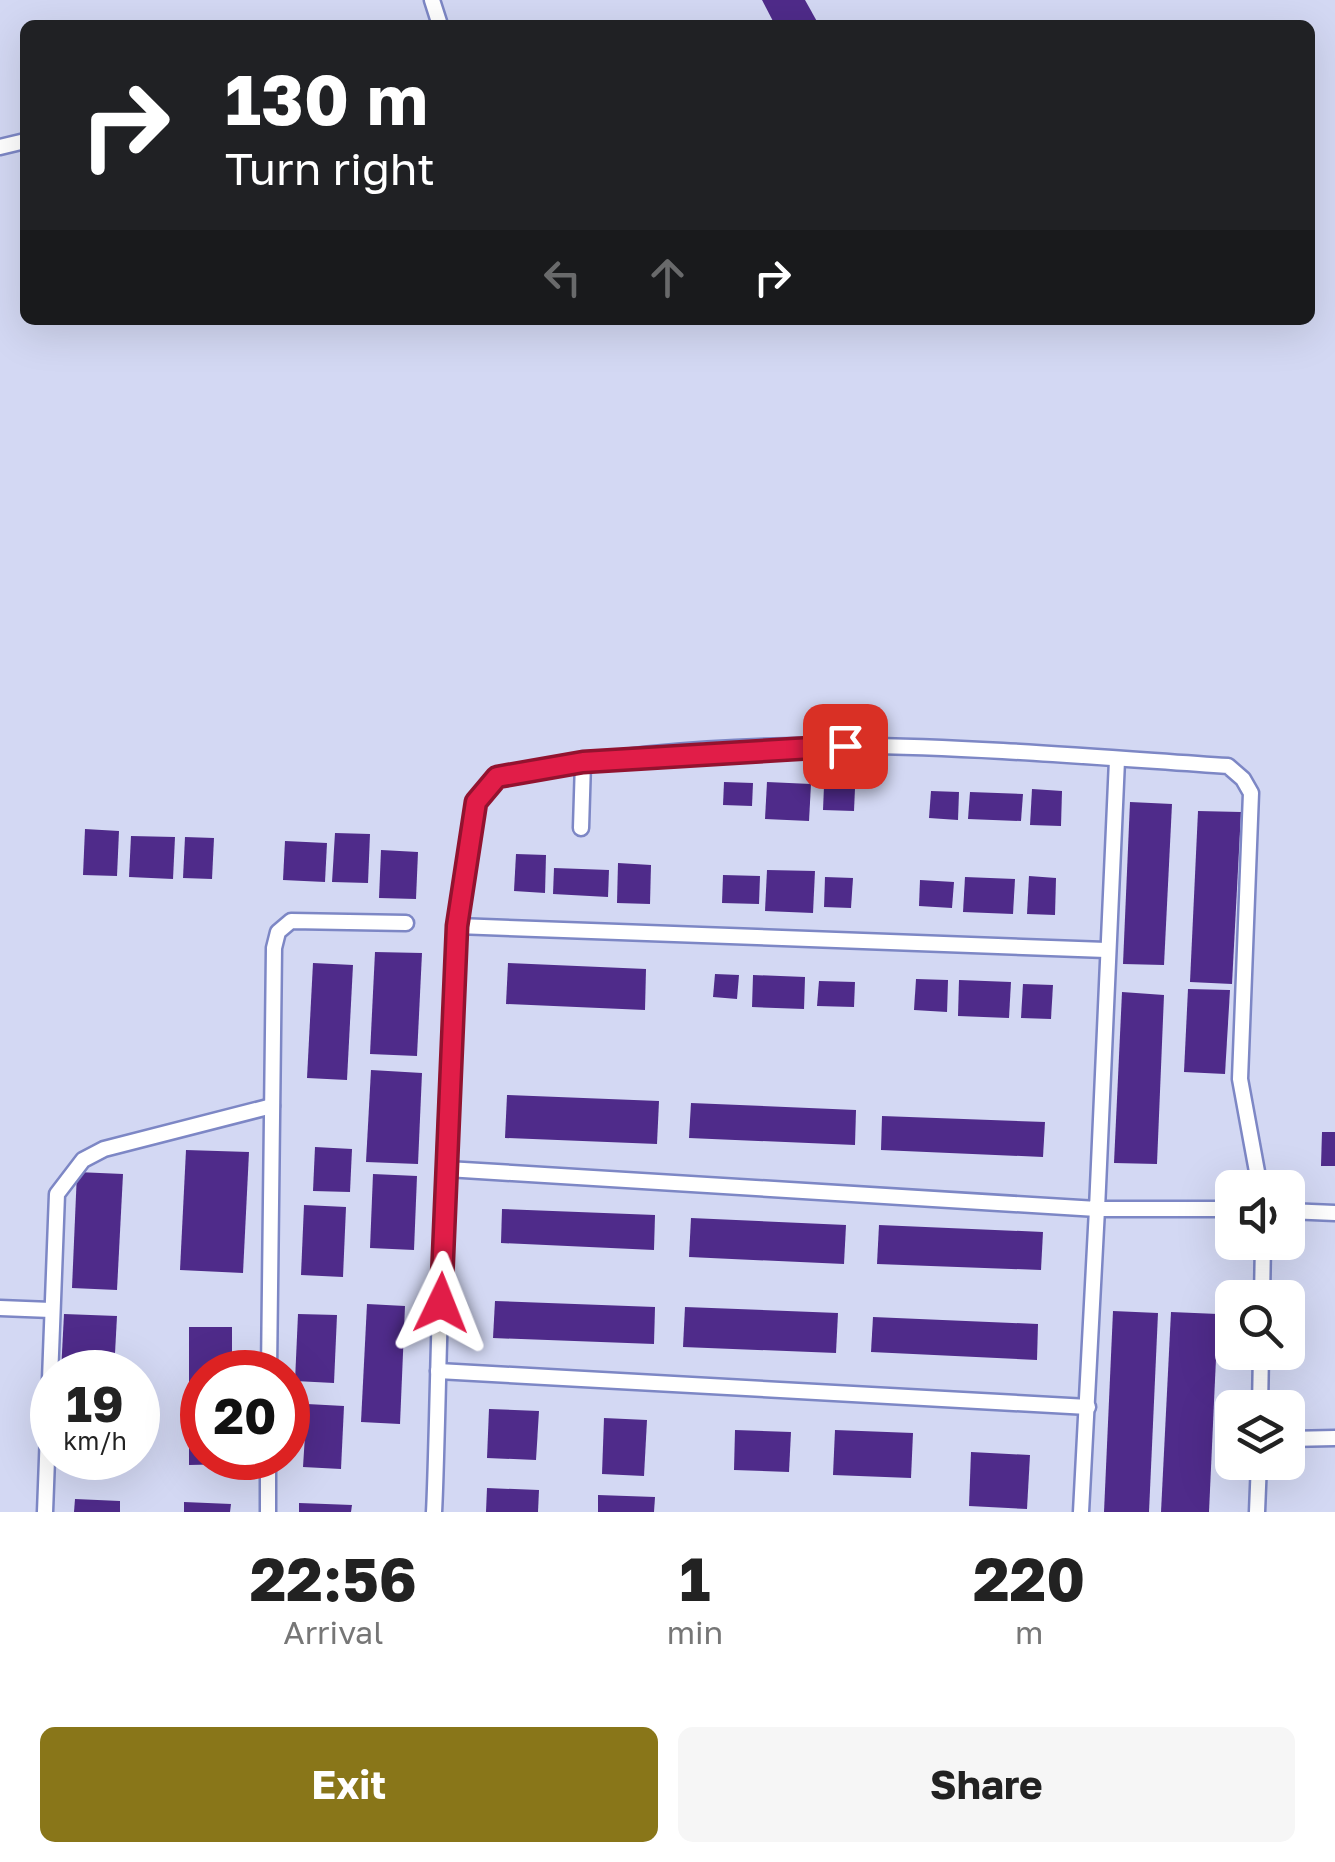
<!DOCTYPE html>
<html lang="en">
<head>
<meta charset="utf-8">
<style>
	body { margin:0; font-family:"Golos Text",sans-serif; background:#f6f6f6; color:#222; height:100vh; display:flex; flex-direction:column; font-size:38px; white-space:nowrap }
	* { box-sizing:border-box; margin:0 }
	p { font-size:32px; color:#767676 }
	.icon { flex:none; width:55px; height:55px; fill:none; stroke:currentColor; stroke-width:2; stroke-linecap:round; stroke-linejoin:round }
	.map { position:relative; height:1512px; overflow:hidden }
	.side { display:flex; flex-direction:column; background:#fff; flex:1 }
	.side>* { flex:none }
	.banner { position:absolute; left:20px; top:20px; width:1295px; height:305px; border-radius:15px; box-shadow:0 10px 40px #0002; background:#202124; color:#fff; overflow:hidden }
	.controls { position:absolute; left:1215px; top:1170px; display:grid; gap:20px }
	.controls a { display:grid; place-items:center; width:90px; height:90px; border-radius:15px; background:#fff; box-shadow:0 10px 40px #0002; font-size:50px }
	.speed { position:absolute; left:30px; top:1350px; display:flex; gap:20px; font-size:50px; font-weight:700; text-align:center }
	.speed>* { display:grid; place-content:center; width:130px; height:130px; border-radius:50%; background:#fff; box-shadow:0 10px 40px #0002; line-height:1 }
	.speed small { font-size:25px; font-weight:400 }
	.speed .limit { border:15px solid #d22; background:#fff; color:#111 }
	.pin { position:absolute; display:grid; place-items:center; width:85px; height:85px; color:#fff; margin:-42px; border-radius:20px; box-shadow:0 5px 15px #0006 }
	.me { position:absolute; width:110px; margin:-55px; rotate:2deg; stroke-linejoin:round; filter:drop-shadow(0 0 8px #0008) }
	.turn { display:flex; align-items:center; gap:35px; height:210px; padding:0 40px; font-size:45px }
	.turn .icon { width:130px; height:130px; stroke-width:2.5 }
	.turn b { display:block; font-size:70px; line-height:85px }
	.lanes { display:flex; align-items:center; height:95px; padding:0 40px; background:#0003; justify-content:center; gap:50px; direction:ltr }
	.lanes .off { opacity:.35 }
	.eta { display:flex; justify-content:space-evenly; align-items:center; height:170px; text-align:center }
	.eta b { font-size:60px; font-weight:700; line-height:70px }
	.button { display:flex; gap:20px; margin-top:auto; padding:20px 40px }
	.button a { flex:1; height:115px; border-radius:15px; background:#897619; color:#fff; font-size:40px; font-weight:700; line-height:115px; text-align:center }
	.button a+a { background:#f6f6f6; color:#222 }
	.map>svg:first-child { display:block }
	.building { fill:#4f2b8a }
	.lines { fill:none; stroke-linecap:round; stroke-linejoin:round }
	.lane-casing { stroke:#7d87c5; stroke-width:19 }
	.lane { stroke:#fff; stroke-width:14 }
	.route-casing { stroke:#92132f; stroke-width:25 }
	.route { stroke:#e11d48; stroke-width:18 }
</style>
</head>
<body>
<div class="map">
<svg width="1335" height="1512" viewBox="0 0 1335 1512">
	<rect width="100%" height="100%" fill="#d3d8f3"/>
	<g class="building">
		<polygon points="762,0 805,0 819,25 775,25"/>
		<polygon points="724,782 753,783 752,806 723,805"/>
		<polygon points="767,782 811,784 809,821 765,819"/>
		<polygon points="824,786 855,788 854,811 823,810"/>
		<polygon points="1032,789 1062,791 1061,826 1030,825"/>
		<polygon points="931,791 959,792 958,820 929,818"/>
		<polygon points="970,792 1023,794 1021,821 968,819"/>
		<polygon points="1130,802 1172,804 1164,965 1123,964"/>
		<polygon points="1198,811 1241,812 1232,984 1190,982"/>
		<polygon points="85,829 119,831 117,876 83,875"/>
		<polygon points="335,833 370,834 368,883 332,882"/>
		<polygon points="131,836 175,837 173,879 129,877"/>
		<polygon points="185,837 214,838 212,879 183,878"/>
		<polygon points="285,841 327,843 325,882 283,880"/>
		<polygon points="381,850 418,852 416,899 379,898"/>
		<polygon points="516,854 546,855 545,893 514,891"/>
		<polygon points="618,863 651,865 650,904 617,903"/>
		<polygon points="554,868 609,870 608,897 553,894"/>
		<polygon points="767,870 815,871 813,913 765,911"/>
		<polygon points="723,875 760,876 759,904 722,903"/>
		<polygon points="1029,876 1056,878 1055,915 1027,914"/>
		<polygon points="825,877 853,878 851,908 824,907"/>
		<polygon points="965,877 1015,879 1013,914 963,912"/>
		<polygon points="920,880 954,882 952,908 919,906"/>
		<polygon points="375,952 422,953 417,1056 370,1054"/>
		<polygon points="313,963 353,965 347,1080 307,1078"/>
		<polygon points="508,963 646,969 645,1010 506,1004"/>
		<polygon points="715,974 739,975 737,999 713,997"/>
		<polygon points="753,975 805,977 804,1009 752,1007"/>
		<polygon points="916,979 948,980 947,1012 914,1010"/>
		<polygon points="959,980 1011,982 1009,1018 958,1016"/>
		<polygon points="819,981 855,982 854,1007 817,1006"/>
		<polygon points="1023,984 1053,985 1051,1019 1021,1018"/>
		<polygon points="1188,989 1230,990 1225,1074 1184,1072"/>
		<polygon points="1122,992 1164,995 1157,1164 1114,1163"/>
		<polygon points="371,1070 422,1073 418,1164 366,1162"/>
		<polygon points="507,1095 659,1101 657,1144 505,1138"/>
		<polygon points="691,1103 856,1110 855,1145 689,1138"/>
		<polygon points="882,1116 1045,1122 1043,1157 881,1150"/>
		<polygon points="1322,1132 1335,1132 1335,1166 1321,1166"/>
		<polygon points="315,1147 352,1149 350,1192 313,1191"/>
		<polygon points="186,1150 249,1152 243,1273 180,1270"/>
		<polygon points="77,1172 123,1174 117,1290 72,1288"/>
		<polygon points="373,1174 417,1176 414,1250 370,1248"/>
		<polygon points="304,1205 346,1207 343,1277 301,1275"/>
		<polygon points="502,1209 655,1215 654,1250 501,1243"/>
		<polygon points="691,1218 846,1225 844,1264 689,1257"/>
		<polygon points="879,1225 1043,1232 1041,1270 877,1264"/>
		<polygon points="495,1301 655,1307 654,1344 493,1338"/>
		<polygon points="367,1304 405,1306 400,1424 361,1422"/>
		<polygon points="685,1307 838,1313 836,1353 683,1347"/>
		<polygon points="1113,1311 1158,1313 1149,1512 1104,1512"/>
		<polygon points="1171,1312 1218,1314 1209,1512 1161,1512"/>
		<polygon points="64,1314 117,1316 114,1372 61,1372"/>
		<polygon points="298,1314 337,1315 334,1383 295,1381"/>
		<polygon points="873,1317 1038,1324 1037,1360 871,1352"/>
		<polygon points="189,1327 232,1327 232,1372 202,1372 202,1458 232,1458 232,1464 189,1465"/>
		<polygon points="307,1404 344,1406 341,1469 303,1467"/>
		<polygon points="489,1409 539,1411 536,1460 487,1458"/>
		<polygon points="604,1418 647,1420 644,1476 602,1474"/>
		<polygon points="735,1430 791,1432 789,1472 734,1470"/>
		<polygon points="835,1430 913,1433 911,1478 833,1475"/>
		<polygon points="971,1452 1030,1455 1027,1509 969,1506"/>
		<polygon points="57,1458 110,1458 110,1467 57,1464"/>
		<polygon points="487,1488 539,1490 538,1512 486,1512"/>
		<polygon points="598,1495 655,1497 654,1512 598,1512"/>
		<polygon points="75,1499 120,1501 120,1512 74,1512"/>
		<polygon points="184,1502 231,1504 230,1512 184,1512"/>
		<polygon points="299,1503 352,1505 351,1512 299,1512"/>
	</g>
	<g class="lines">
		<g class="lane-casing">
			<g id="lane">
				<polyline points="432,0 440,25"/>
				<polyline points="0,147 25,141"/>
				<polyline points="581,828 583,762"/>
				<polyline points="457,926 1106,950"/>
				<polyline points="447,1169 1097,1209 1117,760"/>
				<polyline points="1288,1211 1335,1213"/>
				<polyline points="1262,1298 1263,1242"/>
				<polyline points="0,1308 51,1310"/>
				<polyline points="438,1371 1088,1407"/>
				<polyline points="269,1372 274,948 278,932 291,921 406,923"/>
				<polyline points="1260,1408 1261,1352"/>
				<polyline points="1288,1439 1335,1438"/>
				<polyline points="45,1512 57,1194 83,1160 104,1149 272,1106"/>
				<polyline points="268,1512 268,1458"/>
				<path d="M434,1512C440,1409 442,833 487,786C501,771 531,771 551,768C774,728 1003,751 1228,766L1243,779L1251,793L1240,1079L1260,1188"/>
				<polyline points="1081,1512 1097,1209 1232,1209"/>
				<polyline points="1257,1512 1259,1462"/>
			</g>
		</g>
		<use href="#lane" class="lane"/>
	</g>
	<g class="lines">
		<g class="route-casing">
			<polyline id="route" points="441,1303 457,926 476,802 497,777 583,762 845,746"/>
		</g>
		<use href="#route" class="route"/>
	</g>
</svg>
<div class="controls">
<a><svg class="icon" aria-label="sound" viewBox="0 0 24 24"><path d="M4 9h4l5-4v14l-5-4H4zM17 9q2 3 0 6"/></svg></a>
<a><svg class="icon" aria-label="search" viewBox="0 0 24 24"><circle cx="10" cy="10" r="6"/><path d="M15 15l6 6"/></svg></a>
<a><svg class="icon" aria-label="layers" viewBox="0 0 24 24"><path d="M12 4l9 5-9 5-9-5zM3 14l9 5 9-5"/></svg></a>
</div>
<div class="speed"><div>19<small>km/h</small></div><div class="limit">20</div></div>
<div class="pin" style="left:845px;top:746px;background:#d93025"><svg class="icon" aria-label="arrive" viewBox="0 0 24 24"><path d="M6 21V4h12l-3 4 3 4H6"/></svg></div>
<svg class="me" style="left:441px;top:1303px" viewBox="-20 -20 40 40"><path d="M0-17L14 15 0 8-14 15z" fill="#e11d48" stroke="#fff" stroke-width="4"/></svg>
<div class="banner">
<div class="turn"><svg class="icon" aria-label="right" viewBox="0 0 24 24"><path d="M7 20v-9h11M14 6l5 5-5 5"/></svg><div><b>130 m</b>Turn right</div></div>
<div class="lanes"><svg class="icon off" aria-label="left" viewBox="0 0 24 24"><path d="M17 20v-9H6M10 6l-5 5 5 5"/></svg><svg class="icon off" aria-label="ahead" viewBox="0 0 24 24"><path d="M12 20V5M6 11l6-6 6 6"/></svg><svg class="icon" aria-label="right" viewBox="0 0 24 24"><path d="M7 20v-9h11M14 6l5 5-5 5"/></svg></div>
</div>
</div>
<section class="side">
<div class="eta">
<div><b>22:56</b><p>Arrival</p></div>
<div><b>1</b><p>min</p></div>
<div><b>220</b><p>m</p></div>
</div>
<div class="button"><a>Exit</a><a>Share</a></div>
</section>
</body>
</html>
